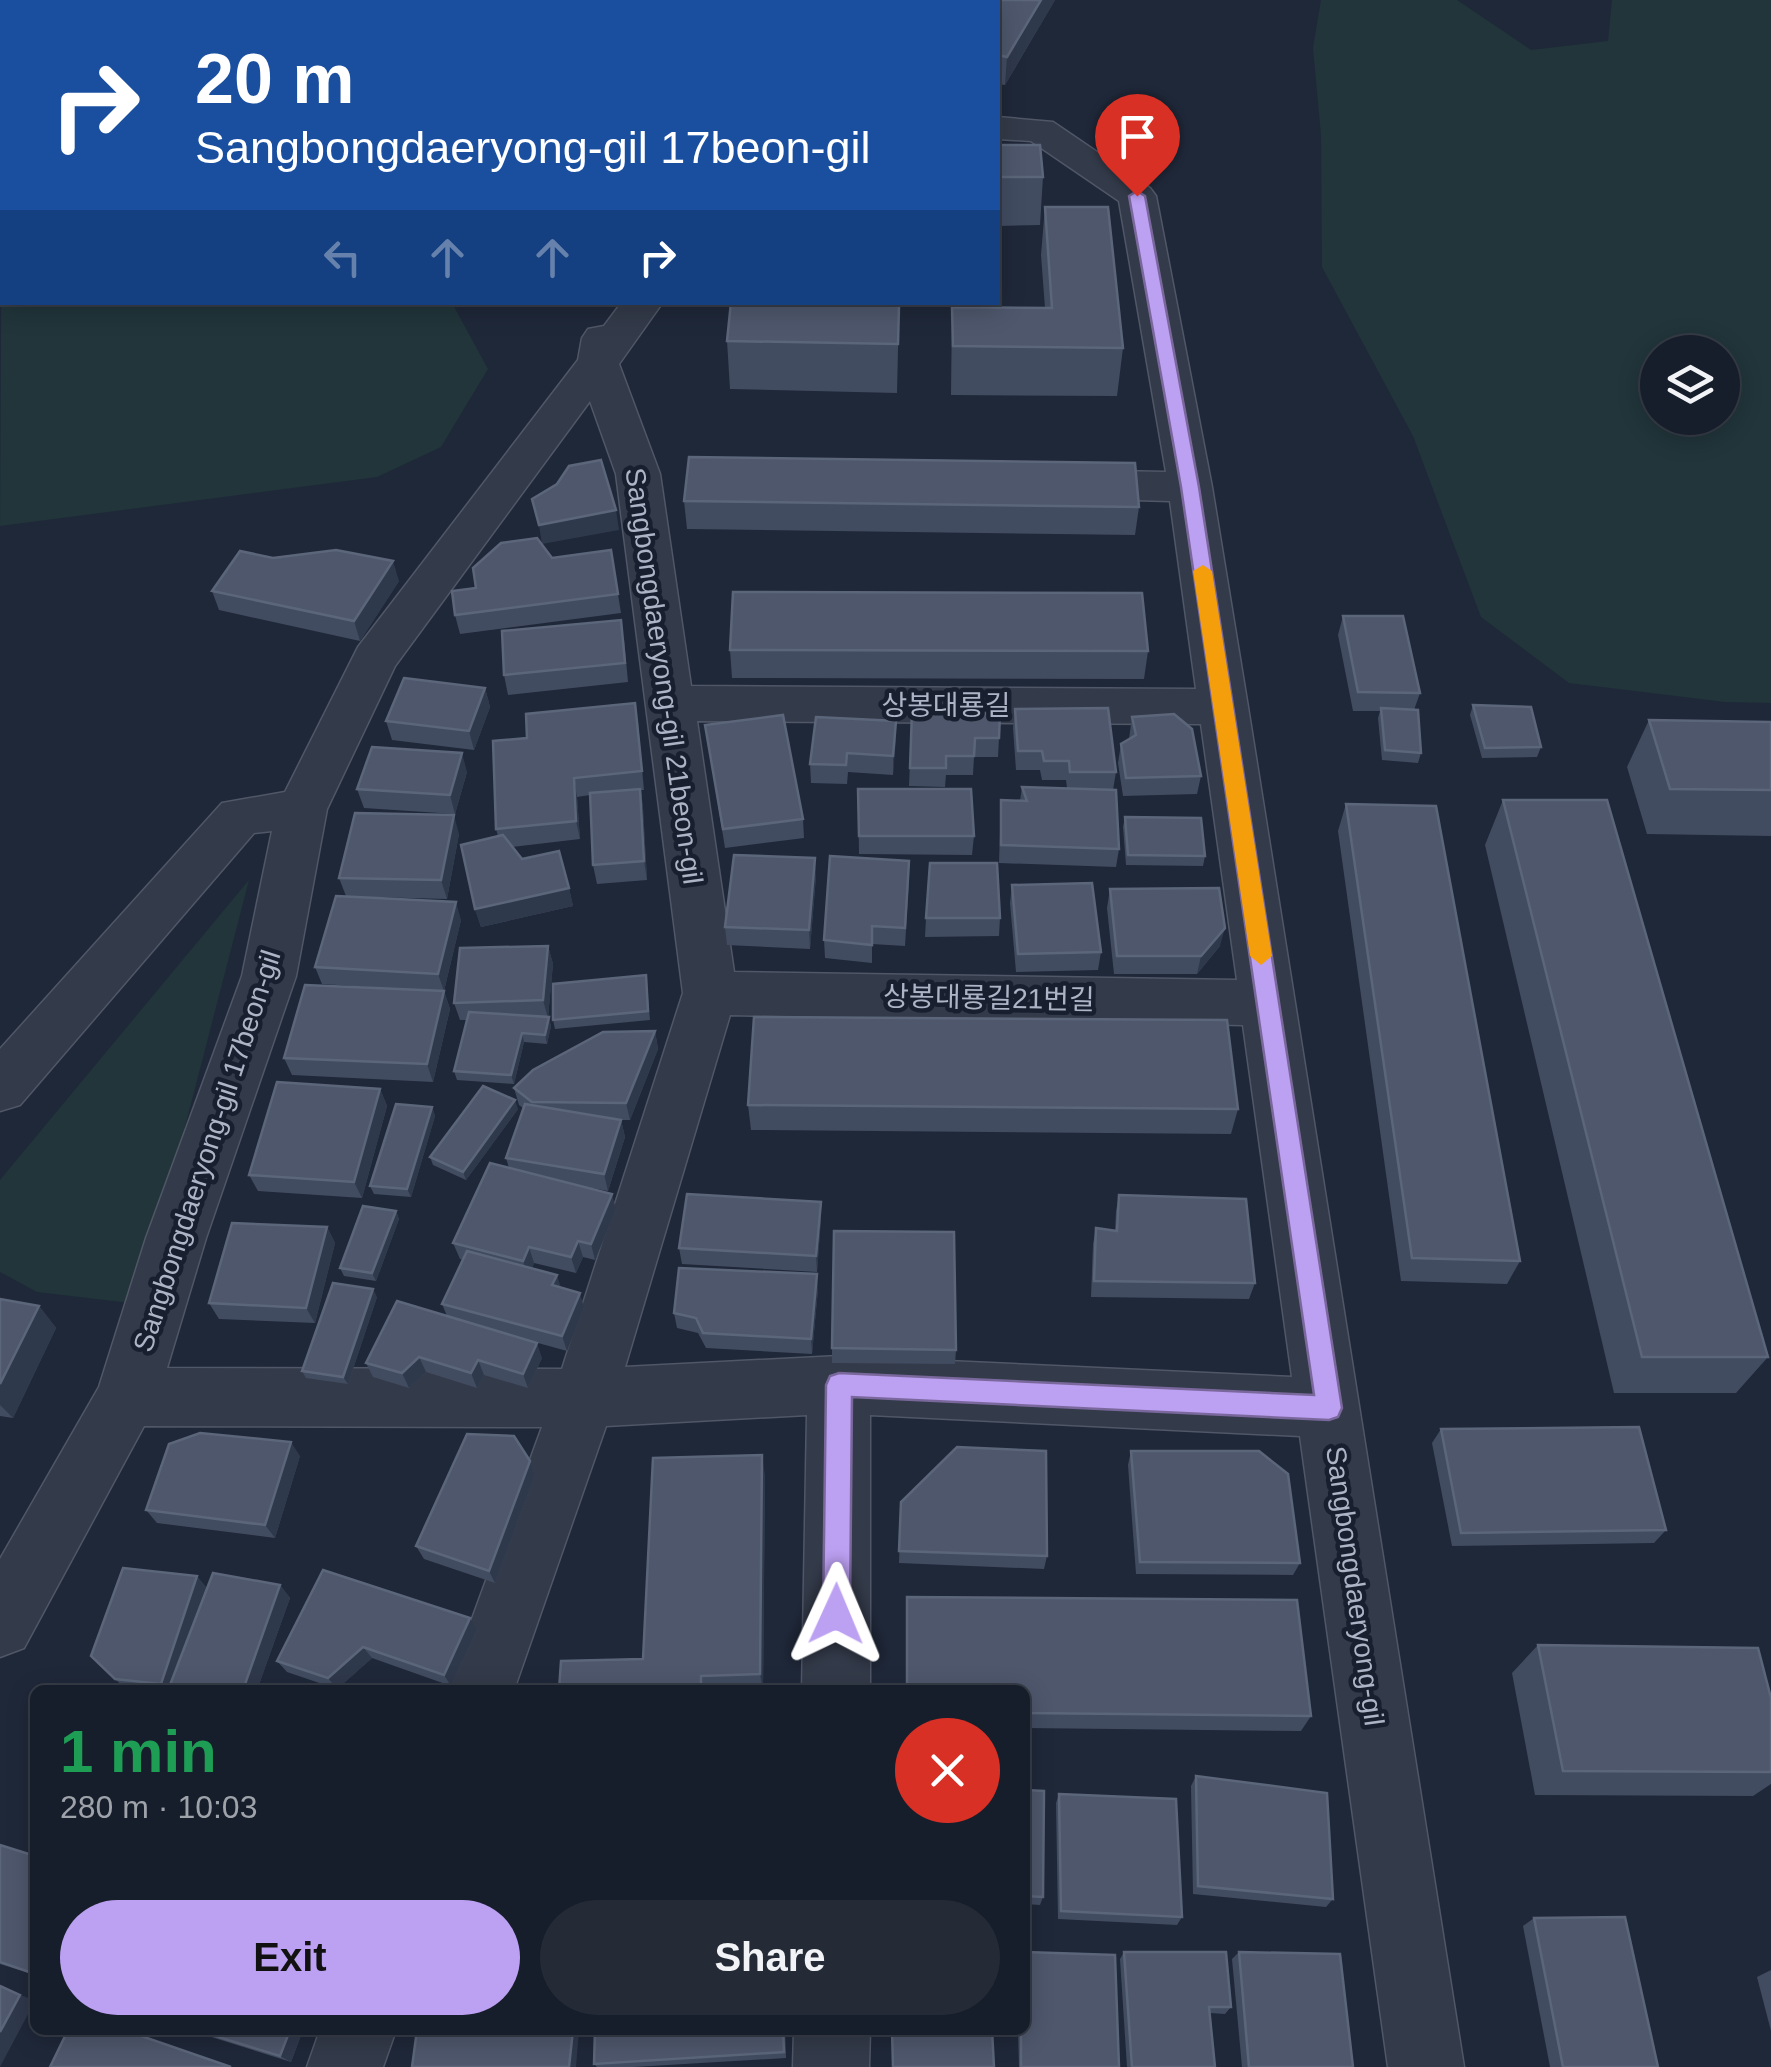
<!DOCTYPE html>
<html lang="en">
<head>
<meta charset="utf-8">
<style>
	body { margin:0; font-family:Arial,"Noto Sans KR",sans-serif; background:#242b37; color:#f1f3f6; height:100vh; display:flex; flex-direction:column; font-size:38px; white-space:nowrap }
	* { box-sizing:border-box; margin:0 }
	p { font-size:32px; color:#9ea2a9 }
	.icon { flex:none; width:55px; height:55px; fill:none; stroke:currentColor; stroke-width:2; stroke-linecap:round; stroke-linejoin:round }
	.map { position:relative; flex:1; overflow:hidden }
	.details { position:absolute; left:30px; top:1685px; width:1000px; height:350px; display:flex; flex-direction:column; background:#171e2b; border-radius:15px; box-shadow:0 5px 25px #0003,0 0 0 2px #363c47 }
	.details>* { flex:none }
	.guide { position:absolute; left:0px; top:0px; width:1000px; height:305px; box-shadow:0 5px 25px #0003,0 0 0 2px #363c47; background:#1a4fa0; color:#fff; overflow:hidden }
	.buttons { position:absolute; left:1640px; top:335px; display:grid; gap:20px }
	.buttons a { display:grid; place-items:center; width:100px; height:100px; border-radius:50%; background:#171e2b; box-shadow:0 5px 25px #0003,0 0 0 2px #363c47; font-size:50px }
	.pin { position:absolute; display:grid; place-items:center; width:85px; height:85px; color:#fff; margin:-102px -42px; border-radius:50% 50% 50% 0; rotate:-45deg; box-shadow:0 0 10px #0007 }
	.pin .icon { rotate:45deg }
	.me { position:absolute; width:110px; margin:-55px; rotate:1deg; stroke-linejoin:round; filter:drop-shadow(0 0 8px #0008) }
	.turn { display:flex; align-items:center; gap:35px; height:210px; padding:0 30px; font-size:45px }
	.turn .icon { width:130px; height:130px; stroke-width:2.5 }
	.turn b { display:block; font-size:70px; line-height:85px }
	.lanes { display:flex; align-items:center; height:95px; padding:0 30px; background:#0003; justify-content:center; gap:50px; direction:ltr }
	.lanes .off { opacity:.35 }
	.round { display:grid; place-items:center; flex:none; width:105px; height:105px; border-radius:52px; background:#242b37 }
	.summary { display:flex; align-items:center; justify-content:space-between; height:170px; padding:0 30px }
	h1 { font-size:60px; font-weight:700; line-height:75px; color:#1e9e55 }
	.action { display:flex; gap:20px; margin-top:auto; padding:20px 30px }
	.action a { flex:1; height:115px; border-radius:60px; background:#bca0f2; color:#111; font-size:40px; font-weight:700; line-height:115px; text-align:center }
	.action a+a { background:#242b37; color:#f1f3f6 }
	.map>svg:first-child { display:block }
	.green { fill:#21353a; fill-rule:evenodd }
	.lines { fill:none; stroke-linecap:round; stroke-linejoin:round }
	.minor-casing { stroke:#505767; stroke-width:3 }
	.minor { fill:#333a49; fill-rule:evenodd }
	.wall { fill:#424c61 }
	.shaded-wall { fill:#2f394c }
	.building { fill:#4e576c; stroke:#5c667a; stroke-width:2.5 }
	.route { fill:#bca0f2; stroke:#7a689d; stroke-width:2.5 }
	.slow { fill:#f59e0b }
	.labels { text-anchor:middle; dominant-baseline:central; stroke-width:9; stroke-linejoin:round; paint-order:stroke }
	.street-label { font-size:28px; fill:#adb4c6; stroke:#181f2e }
</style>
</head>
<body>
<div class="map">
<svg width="1771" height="2067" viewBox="0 0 1771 2067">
	<rect width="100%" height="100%" fill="#1f2839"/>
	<g class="green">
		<path d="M1321,0H1457L1531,50L1608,41L1612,0H1771V703L1725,702L1569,683L1481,617L1413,436L1322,267L1321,135L1313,48ZM1722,352V418H1658V352Z"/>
		<polygon points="2,157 2,302 452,303 488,369 441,447 377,477 0,526"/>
		<polygon points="249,880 139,1304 37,1292 0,1272 0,1180"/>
	</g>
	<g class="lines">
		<g class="minor-casing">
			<g id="minor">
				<polygon points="98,0 132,0 133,2 99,2"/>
				<path d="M998,117L1053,122L1150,188L1156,196L1212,487L1248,707L1464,2067H1388L1300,1436L870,1415V1690H802L807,1415L606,1426L514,1690H446L542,1427L144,1426L24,1648L0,1657V1559L99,1387L146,1238L242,976L272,831L254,833L20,1105L0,1111V1049L222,803L285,792L358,647L578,360L582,338L588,329L604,326L622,302H663L619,364L660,474L691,686L1196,689L1170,501L1061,498L1046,494L1039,484L1046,474L1061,470L1166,472L1119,201L1031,141L998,139ZM590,401L616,474L683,993L562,1369L167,1368L206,1238L296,976L327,809L395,666ZM697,721L1201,724L1237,980L734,972ZM730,1015L1243,1025L1292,1377L839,1356L625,1367Z"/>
				<polygon points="320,2030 396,2030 383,2067 307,2067"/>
				<polygon points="794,2030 870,2030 869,2067 793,2067"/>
			</g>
		</g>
		<use href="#minor" class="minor"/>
	</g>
	<g class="wall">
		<polygon points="1055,0 1005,85 998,84 998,2"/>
		<polygon points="998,145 1043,177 1040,225 998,226"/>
		<polygon points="1045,207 1123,348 1117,396 951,395 952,307 1045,308 1041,255"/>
		<polygon points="899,306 897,393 730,389 727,341"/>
		<polygon points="684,501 1139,507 1135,535 687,529"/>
		<polygon points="611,550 621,613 460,634 455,615 476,588 552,558"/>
		<polygon points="273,558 399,581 360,641 219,610 212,591"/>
		<polygon points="1343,616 1420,693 1414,710 1421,753 1418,763 1382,760 1378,718 1380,711 1353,711 1338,635"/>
		<polygon points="624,639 628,682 508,695 504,675"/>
		<polygon points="730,650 1148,651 1144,679 732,678"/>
		<polygon points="485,688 490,707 474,750 392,740 386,721"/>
		<polygon points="1473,705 1541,747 1537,757 1482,758 1470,715"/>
		<polygon points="1015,709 1116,772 1113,790 1119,849 1116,867 999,863 1001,800 1020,801 1022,787 1067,788 1066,780 1042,780 1040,770 1016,770 1013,728"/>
		<polygon points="912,711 999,738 998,757 974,757 973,775 946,775 945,787 909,786"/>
		<polygon points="1132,717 1201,776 1197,794 1123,796 1118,763 1121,744 1129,739"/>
		<polygon points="1649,720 1771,722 1771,836 1647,834 1627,767"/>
		<polygon points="896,721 893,775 848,772 847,784 811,783 810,764"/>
		<polygon points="638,722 644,790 641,790 643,808 647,880 597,884 593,865 590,795 577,797 580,839 512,847 522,859 569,888 573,906 481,927 475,909 498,836 496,829 527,738"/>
		<polygon points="705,725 803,819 804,838 725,848"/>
		<polygon points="467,772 455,814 364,808 357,789"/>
		<polygon points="858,789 974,836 972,855 859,854"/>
		<polygon points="1503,800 1768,1357 1736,1393 1614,1393 1485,845"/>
		<polygon points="1346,804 1520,1261 1507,1284 1401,1281 1338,831"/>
		<polygon points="1125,817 1205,856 1203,866 1126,865 1123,827"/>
		<polygon points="459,834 447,899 371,897 461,920 444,991 450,1009 433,1082 292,1075 284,1058 416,990 322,984 315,967 346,896 339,878"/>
		<polygon points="816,876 810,949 727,945 725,927"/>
		<polygon points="909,879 905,946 872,944 872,963 825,958 824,940"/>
		<polygon points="1012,885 1101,952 1098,970 1016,972 1010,903"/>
		<polygon points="1110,889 1220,946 1197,974 1114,974 1107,908"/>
		<polygon points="926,918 1000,918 999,936 925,937"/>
		<polygon points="548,946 553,964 548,1017 551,1026 547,1044 524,1042 514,1084 457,1080 454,1071 467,1020 460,1020 454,1003"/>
		<polygon points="646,975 650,1020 555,1029 553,1020"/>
		<polygon points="655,1031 658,1049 630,1120 621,1120 625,1137 608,1191 586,1187 616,1210 595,1260 583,1257 576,1273 534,1263 532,1268 561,1288 584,1308 567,1351 520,1338 542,1358 528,1388 484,1375 477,1388 426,1372 409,1388 373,1377 366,1363 447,1316 442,1304 463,1260 460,1259 453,1243 509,1168 506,1158 523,1108 519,1105 514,1088"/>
		<polygon points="380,1089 387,1106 362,1198 258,1191 249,1175"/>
		<polygon points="748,1105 1238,1109 1231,1134 751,1130"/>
		<polygon points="432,1107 435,1116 411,1197 374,1194 370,1186"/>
		<polygon points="518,1109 466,1180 433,1165 430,1157"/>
		<polygon points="1119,1195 1255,1283 1249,1299 1091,1297 1093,1244 1096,1228 1115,1231 1116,1211"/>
		<polygon points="821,1202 821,1218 817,1272 682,1264 679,1248"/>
		<polygon points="396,1211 399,1219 376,1281 344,1276 340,1268"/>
		<polygon points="327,1227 335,1243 315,1323 219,1319 209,1303"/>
		<polygon points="818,1289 812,1354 706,1348 698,1333 677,1328 674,1313"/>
		<polygon points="377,1297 348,1384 306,1378 302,1371"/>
		<polygon points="0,1299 39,1306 56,1328 13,1418 0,1416"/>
		<polygon points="832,1348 956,1350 955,1364 832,1363"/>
		<polygon points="1441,1429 1666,1530 1654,1543 1452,1546 1432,1443"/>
		<polygon points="1131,1451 1300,1563 1293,1575 1136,1574 1128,1465"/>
		<polygon points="300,1456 275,1538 157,1523 146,1510"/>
		<polygon points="530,1461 535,1475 495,1583 424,1559 416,1546"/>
		<polygon points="765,1475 763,1690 559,1690 643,1659"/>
		<polygon points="901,1502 1047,1556 1044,1569 899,1563"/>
		<polygon points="280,1585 290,1598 257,1690 127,1690 115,1679 207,1588"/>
		<polygon points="477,1630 451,1686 372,1658 337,1689 287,1672 277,1661"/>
		<polygon points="1538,1645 1771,1698 1771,1784 1753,1796 1535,1795 1512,1673"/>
		<polygon points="1025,1690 1311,1716 1301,1731 1025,1728"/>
		<polygon points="1196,1776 1333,1899 1326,1907 1193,1894 1191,1786"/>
		<polygon points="1025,1790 1043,1897 1040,1905 1025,1904"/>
		<polygon points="1059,1794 1182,1917 1177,1925 1058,1919 1056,1803"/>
		<polygon points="0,1845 35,1856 35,1975 0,1964"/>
		<polygon points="1534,1918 1658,2067 1550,2067 1523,1926"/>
		<polygon points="1124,1952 1231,2007 1225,2014 1210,2013 1215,2067 1127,2067 1120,1959"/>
		<polygon points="1239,1952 1353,2067 1242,2067 1232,1959"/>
		<polygon points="1771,1970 1771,2031 1757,1977"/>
		<polygon points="189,2030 303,2030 291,2062"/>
		<polygon points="785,2030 786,2058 634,2067 597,2067 594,2064"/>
		<polygon points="1018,2030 1025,2030 1119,2067 1019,2067"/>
	</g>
	<g class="shaded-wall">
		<polygon points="1041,0 1055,0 1005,85 1007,57"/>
		<polygon points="616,510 619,530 542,544 539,525"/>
		<polygon points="393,561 399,581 360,641 354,621"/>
		<polygon points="485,688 490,707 474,750 469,731"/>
		<polygon points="635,703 638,722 644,790 642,771"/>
		<polygon points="896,721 896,740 893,775 893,756"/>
		<polygon points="462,753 467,772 455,814 450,795"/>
		<polygon points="574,778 577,797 580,839 576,821"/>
		<polygon points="640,789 643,808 647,880 644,861"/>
		<polygon points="454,815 459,834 447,899 441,880"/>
		<polygon points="815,858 816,876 810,949 809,930"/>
		<polygon points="569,888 573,906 481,927 475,909"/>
		<polygon points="456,902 461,920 444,991 450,1009 433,1082 427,1064 444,991 438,974"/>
		<polygon points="1225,928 1220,946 1197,974 1201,956"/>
		<polygon points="548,946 553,964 548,1018 543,1000"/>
		<polygon points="549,1017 551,1026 547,1044 545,1035"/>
		<polygon points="655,1031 658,1049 630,1120 626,1103"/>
		<polygon points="522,1033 524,1042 514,1084 511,1075"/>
		<polygon points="380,1089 387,1106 362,1198 354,1182"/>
		<polygon points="515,1100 518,1109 466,1180 463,1172"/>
		<polygon points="432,1107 435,1116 411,1197 407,1189"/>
		<polygon points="621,1120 625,1137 608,1191 604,1174"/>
		<polygon points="612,1194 616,1210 595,1260 591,1244"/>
		<polygon points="821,1202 821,1218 817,1272 816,1256"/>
		<polygon points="396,1211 399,1219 376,1281 372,1273"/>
		<polygon points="327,1227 335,1243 315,1323 306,1308"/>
		<polygon points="578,1241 583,1257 576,1273 571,1257"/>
		<polygon points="529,1247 534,1263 528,1277 523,1261"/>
		<polygon points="817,1274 818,1289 812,1354 811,1339"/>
		<polygon points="557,1275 562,1291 552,1285"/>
		<polygon points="373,1289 377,1297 348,1384 343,1377"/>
		<polygon points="580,1293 584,1308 567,1351 562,1336"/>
		<polygon points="39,1306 56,1328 13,1418 0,1405 0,1384"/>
		<polygon points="537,1343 542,1358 528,1388 523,1374"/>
		<polygon points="419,1357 426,1372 409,1388 402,1373"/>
		<polygon points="478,1360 484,1375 477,1388 471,1373"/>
		<polygon points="291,1442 300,1456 275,1538 265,1525"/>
		<polygon points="762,1455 765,1475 763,1690 760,1674"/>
		<polygon points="530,1461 535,1475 495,1583 489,1571"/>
		<polygon points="197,1576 208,1589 170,1685 175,1690 168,1690 161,1684"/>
		<polygon points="280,1585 290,1598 257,1690 243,1690"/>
		<polygon points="470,1618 477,1630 451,1686 444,1675"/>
		<polygon points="363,1647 372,1658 337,1689 328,1678"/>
		<polygon points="0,1986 35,2001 0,2067"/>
		<polygon points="290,2030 303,2030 291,2062 280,2056"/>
		<polygon points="573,2030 579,2030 576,2067 569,2067"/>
	</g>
	<g class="building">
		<polygon points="946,0 1041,0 1007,57 998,55 998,2 945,2"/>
		<polygon points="998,145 1040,145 1043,177 998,177"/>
		<polygon points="1045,207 1108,207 1123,348 953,346 952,307 1052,308"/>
		<polygon points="731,302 800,302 800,304 899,306 898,344 727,341"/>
		<polygon points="689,457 1135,463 1139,507 684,501"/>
		<polygon points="601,460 616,510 539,525 532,499 557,484 569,466"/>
		<polygon points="537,538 552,558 611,550 618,594 455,615 452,591 476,588 473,568 501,543"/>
		<polygon points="336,550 393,561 354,621 212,591 240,551 273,558"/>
		<polygon points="733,592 1142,593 1148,651 730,650"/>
		<polygon points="1343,616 1403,616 1420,693 1358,692"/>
		<polygon points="621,620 625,663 504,675 502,631"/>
		<polygon points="404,678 485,688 469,731 386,721"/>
		<polygon points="635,703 642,771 574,778 576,821 496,829 493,741 527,738 526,714"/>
		<polygon points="1473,705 1531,707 1541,747 1485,748"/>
		<polygon points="1108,708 1116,772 1070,772 1069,761 1044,761 1042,751 1018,751 1015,709"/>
		<polygon points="1381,708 1418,710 1421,753 1385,750"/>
		<polygon points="912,711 1000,714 999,738 975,738 974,756 946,756 946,768 910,768"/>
		<polygon points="1174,714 1192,729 1201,776 1126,778 1121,744 1136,735 1132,717"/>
		<polygon points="783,715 803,819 723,829 705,725"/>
		<polygon points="816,717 896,721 893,756 847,753 846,765 810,764"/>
		<polygon points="1649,720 1771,722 1771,790 1670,789"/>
		<polygon points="372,747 462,753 450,795 357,789"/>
		<polygon points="1022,787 1116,790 1119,849 1001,845 1001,800 1027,801"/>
		<polygon points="640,789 644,861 593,865 590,793"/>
		<polygon points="858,789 971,789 974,836 859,836"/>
		<polygon points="1503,800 1607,800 1768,1357 1642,1357"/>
		<polygon points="1346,804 1436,806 1520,1261 1412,1258"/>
		<polygon points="355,813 454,815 441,880 339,878"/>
		<polygon points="1125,817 1201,818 1205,856 1128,855"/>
		<polygon points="503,835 522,859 559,851 569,888 475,909 461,845"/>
		<polygon points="734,855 815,858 809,930 725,927"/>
		<polygon points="830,856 909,861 905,928 872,926 872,945 824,940"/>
		<polygon points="930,863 997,863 1000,918 926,918"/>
		<polygon points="1092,883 1101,952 1018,954 1012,885"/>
		<polygon points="1219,888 1225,928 1201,956 1117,956 1110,889"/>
		<polygon points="336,896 456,902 438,974 315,967"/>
		<polygon points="548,946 543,1000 454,1003 460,948"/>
		<polygon points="646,975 648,1011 553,1020 553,984"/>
		<polygon points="305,985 444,991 427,1064 284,1058"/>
		<polygon points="469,1012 549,1017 545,1035 522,1033 511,1075 454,1071"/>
		<polygon points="754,1017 1227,1020 1238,1109 748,1105"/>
		<polygon points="655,1031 626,1103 532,1102 514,1088 533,1070 603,1032"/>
		<polygon points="277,1082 380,1089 354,1182 249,1175"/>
		<polygon points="483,1086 515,1100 463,1172 430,1157"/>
		<polygon points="396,1104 432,1107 407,1189 370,1186"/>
		<polygon points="525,1104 621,1120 604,1174 506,1158"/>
		<polygon points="490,1163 612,1194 591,1244 578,1241 571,1257 529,1247 523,1261 453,1243"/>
		<polygon points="687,1194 821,1202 816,1256 679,1248"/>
		<polygon points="1119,1195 1246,1199 1255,1283 1094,1281 1096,1228 1117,1231"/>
		<polygon points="363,1206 396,1211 372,1273 340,1268"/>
		<polygon points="232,1223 327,1227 306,1308 209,1303"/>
		<polygon points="834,1231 954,1232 956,1350 832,1348"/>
		<polygon points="467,1251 557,1275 552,1285 580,1293 562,1336 442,1304"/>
		<polygon points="679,1268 817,1274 811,1339 703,1333 696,1318 674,1313"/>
		<polygon points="333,1283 373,1289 343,1377 302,1371"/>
		<polygon points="0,1299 39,1306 0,1384"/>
		<polygon points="397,1301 537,1343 523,1374 478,1360 471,1373 419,1357 402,1373 366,1363"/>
		<polygon points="1639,1427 1666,1530 1461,1533 1441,1429"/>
		<polygon points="200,1433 291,1442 265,1525 146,1510 169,1444"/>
		<polygon points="467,1434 514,1436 530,1461 489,1571 416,1546"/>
		<polygon points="957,1447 1046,1451 1047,1556 899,1551 901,1502"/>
		<polygon points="1131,1451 1259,1451 1288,1474 1300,1563 1140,1562"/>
		<polygon points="762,1455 760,1674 701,1676 701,1690 559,1690 561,1661 643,1659 653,1458"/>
		<polygon points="123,1568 197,1576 161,1684 115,1679 91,1656"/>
		<polygon points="323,1570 470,1618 444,1675 363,1647 328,1678 277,1661"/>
		<polygon points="213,1573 280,1585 243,1690 202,1690 170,1685"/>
		<polygon points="907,1597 1297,1600 1311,1716 1025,1713 1025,1690 907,1690"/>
		<polygon points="1538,1645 1758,1648 1771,1698 1771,1772 1563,1771"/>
		<polygon points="1196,1776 1327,1793 1333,1899 1198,1886"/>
		<polygon points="1025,1790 1044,1791 1043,1897 1025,1896"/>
		<polygon points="1059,1794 1176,1799 1182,1917 1061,1911"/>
		<polygon points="0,1845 35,1856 35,1974 0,1962"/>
		<polygon points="1625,1917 1658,2067 1563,2067 1534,1918"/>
		<polygon points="1025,1952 1115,1955 1119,2067 1021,2067 1021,2030 1025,2030"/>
		<polygon points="1124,1952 1226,1952 1231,2007 1209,2007 1215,2067 1132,2067"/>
		<polygon points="1239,1952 1340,1954 1353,2067 1249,2067"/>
		<polygon points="0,1986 20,1995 0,2032"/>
		<polygon points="68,2030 124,2030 231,2067 50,2067"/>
		<polygon points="196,2030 290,2030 280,2056"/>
		<polygon points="417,2030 573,2030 569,2067 412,2067"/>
		<polygon points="595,2030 783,2030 784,2052 594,2064"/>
		<polygon points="892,2030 992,2030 994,2067 893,2067"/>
	</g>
	<polygon class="route" points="1137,191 1145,196 1199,487 1342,1408 1338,1417 1329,1420 852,1397 850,1614 846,1623 836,1628 827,1623 823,1614 826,1385 830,1376 839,1373 1314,1395 1181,487 1129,196"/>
	<polygon class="slow" points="1203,565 1212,571 1272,956 1261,965 1250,956 1193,571"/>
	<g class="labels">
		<g class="street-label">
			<text transform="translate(664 676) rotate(82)">Sangbongdaeryong-gil 21beon-gil</text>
			<text x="946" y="705">상봉대룡길</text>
			<text transform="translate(989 998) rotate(1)">상봉대룡길21번길</text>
			<text transform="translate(207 1151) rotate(-72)">Sangbongdaeryong-gil 17beon-gil</text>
			<text transform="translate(1355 1586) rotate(82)">Sangbongdaeryong-gil</text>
		</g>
	</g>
</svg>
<div class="buttons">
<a><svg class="icon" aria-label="layers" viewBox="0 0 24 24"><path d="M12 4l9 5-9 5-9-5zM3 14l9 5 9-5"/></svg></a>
</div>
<div class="pin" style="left:1137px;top:196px;background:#d93025"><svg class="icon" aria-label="arrive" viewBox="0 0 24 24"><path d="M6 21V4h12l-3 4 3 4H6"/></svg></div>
<svg class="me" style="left:836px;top:1614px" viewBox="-20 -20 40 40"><path d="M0-17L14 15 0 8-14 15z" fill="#bca0f2" stroke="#fff" stroke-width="4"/></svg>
<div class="guide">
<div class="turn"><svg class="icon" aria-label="right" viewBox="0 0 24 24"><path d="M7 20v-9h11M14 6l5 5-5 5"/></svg><div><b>20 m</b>Sangbongdaeryong-gil 17beon-gil</div></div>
<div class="lanes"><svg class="icon off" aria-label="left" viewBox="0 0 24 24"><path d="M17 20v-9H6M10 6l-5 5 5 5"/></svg><svg class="icon off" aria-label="ahead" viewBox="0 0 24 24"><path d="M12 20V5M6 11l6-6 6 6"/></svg><svg class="icon off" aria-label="ahead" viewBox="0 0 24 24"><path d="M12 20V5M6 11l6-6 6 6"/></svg><svg class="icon" aria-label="right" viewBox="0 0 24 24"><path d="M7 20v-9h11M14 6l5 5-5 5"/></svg></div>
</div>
<section class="details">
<div class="summary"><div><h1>1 min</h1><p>280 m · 10:03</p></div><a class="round" style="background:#d93025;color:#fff"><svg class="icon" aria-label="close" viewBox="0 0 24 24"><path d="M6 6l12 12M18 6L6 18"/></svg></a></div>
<div class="action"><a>Exit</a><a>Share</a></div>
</section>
</div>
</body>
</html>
